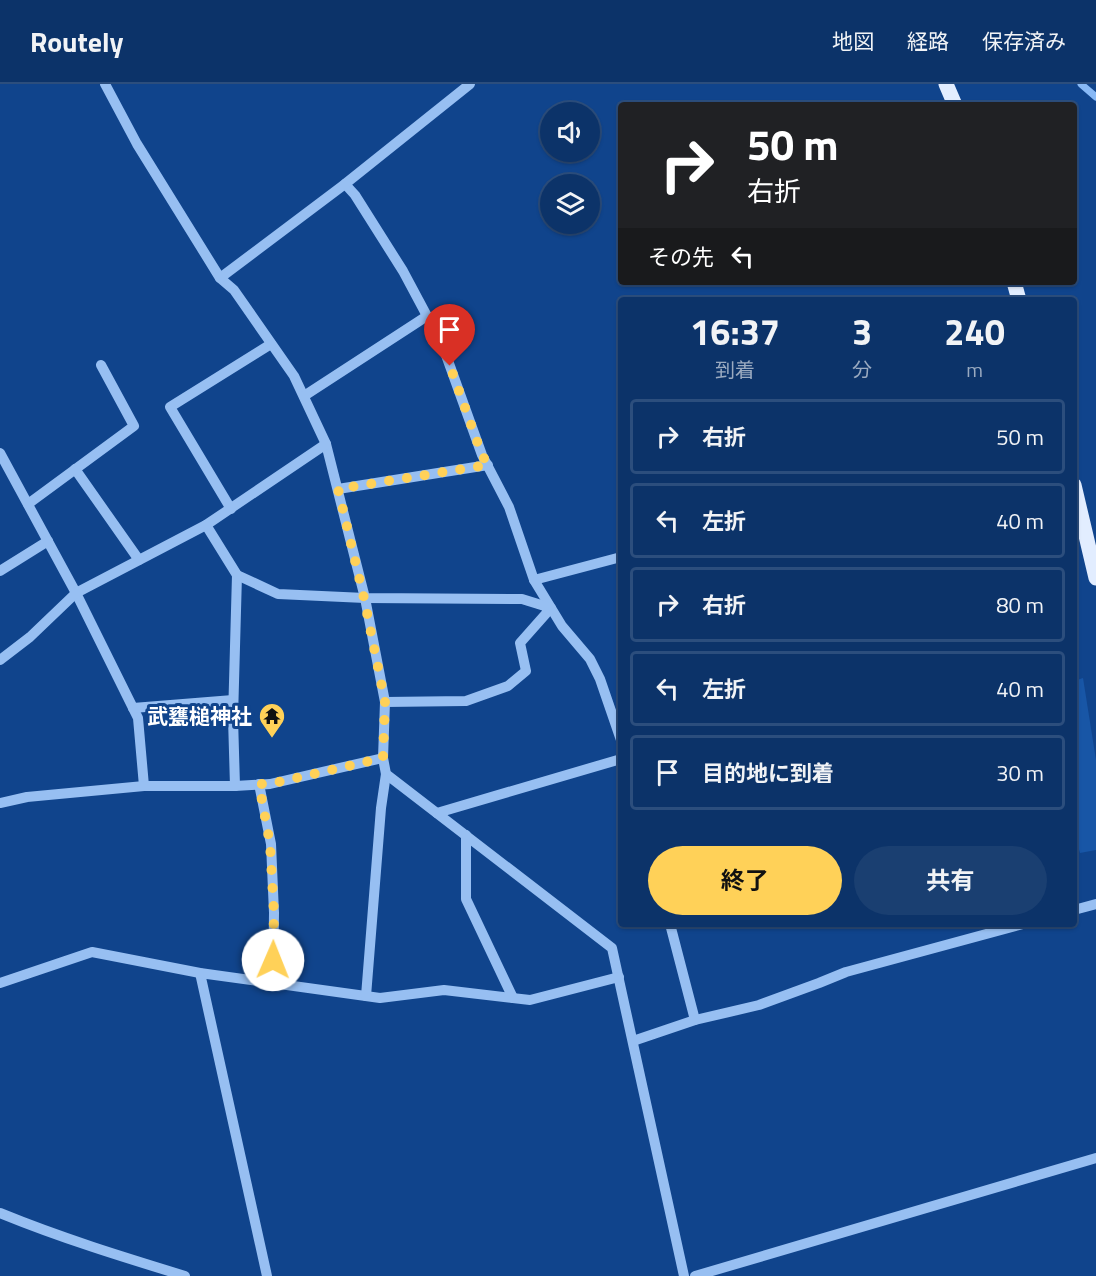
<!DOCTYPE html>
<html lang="ja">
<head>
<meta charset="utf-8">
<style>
	body { margin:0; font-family:"Titillium Web","Noto Sans JP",sans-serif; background:#1a3f71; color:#f1f3f6; height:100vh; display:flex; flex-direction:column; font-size:22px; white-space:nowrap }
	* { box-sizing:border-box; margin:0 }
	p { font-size:20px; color:#9aaac0 }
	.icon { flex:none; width:33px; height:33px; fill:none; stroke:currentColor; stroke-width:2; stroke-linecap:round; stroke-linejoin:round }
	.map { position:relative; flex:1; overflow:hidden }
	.details { position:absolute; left:618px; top:213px; width:459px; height:630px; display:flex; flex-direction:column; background:#0c3369; border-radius:6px; box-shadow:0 2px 4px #0004,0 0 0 2px #2c4e7d }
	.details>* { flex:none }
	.guide { position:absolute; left:618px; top:18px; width:459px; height:183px; border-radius:6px; box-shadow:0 2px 4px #0004,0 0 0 2px #2c4e7d; background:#202124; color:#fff; overflow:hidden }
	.controls { position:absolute; left:540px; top:18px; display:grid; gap:12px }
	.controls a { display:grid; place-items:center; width:60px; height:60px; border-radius:50%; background:#0c3369; box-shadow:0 2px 4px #0004,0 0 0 2px #2c4e7d; font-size:30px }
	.pin { position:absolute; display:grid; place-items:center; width:51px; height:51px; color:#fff; margin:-62px -26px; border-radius:50% 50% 50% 0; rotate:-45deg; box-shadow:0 0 6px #0007 }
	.pin .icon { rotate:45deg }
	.me { position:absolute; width:66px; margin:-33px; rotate:1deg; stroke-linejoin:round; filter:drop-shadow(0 0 4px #0008) }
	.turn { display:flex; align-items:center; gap:21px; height:126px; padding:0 30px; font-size:27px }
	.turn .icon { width:78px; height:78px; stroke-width:2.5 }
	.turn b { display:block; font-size:42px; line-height:51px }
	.then { display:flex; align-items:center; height:57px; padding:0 30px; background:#0003; gap:12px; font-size:22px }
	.eta { display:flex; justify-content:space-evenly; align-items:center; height:102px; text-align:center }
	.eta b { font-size:36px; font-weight:700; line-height:42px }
	.button { display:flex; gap:12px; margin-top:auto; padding:12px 30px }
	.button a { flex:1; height:69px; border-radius:36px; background:#ffd158; color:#111; font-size:24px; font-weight:700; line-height:69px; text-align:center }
	.button a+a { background:#1a3f71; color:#f1f3f6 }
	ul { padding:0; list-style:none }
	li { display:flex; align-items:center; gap:18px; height:75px; margin:0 12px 9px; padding:0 18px; border:3px solid #2c4e7d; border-radius:6px }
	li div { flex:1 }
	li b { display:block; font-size:22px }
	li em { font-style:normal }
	header { display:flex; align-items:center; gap:36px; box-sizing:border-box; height:84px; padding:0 30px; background:#0c3369; border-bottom:2px solid #2c4e7d }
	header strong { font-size:28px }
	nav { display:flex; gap:33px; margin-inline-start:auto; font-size:21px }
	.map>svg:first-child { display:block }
	.green { fill:#1856a6 }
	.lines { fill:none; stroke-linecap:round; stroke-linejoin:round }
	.stream { stroke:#88b9f6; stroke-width:7 }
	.minor { stroke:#97bff2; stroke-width:10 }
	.major { stroke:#e2edff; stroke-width:15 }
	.route { stroke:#ffd158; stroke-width:10; stroke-dasharray:0 18 }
	.labels { text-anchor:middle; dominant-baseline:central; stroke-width:6; stroke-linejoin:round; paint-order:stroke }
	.poi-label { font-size:21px; font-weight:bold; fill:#fff; stroke:#10448c; text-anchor:end }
</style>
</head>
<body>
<header>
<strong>Routely</strong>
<nav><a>地図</a><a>経路</a><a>保存済み</a></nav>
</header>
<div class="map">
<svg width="1096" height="1192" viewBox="0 0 1096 1192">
	<rect width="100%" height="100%" fill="#10448c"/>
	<polygon class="green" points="1083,594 1096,676 1096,766 1080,769 1074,748 1074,597"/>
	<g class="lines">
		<polyline class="stream" points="1081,0 1096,13"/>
		<g class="minor">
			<polyline points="105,0 137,60 220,194 234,206 294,292 326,360 365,514 385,618 383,674 386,690 612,864 684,1192"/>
			<polyline points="345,100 355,111 403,187 442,260 482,371 509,423 534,496 562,542 590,575 600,595 621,656"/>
			<polyline points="220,194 345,100 470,0"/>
			<polyline points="304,312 427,232"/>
			<polyline points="0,369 76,509 138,634 144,702"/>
			<polyline points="75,385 139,476"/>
			<polyline points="338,405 488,381"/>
			<polyline points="28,420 134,342 101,281"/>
			<polyline points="231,425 170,323 271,260"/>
			<polyline points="206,441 237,491 278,510 365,514 522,515 551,524 520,559 526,587 508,602 466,617 385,618"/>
			<polyline points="0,487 48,457"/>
			<polyline points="534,496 621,473"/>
			<polyline points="0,576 30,553 76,509 206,441 326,360"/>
			<polyline points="133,624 233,616"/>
			<polyline points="259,700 271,760 274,829 273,899"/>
			<polyline points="235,702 233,634 237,491"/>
			<polyline points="0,719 27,713 144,702 235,702 270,700 383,674"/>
			<polyline points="437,729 621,675"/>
			<polyline points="466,751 466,815 513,914"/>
			<polyline points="1074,826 1096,820"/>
			<polyline points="670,840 695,936"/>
			<polyline points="200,889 267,1192"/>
			<polyline points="0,899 92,868 200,889 380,914 444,906 530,916 619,893"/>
			<polyline points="366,912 381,724 386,690"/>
			<polyline points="633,957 695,936 759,921 819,899 846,888 1023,840"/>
			<path d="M0,1129C61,1154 123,1173 185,1192"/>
			<polyline points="695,1192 1096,1074"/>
		</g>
		<g class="major">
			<polyline points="946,0 955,21"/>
			<polyline points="1014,198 1019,216"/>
			<polyline points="1074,401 1096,494"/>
		</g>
	</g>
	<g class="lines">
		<polyline class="route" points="273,876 274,829 270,760 259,700 270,700 383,674 385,618 364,514 338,405 488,381 482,371 450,282"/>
	</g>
	<defs>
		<g id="temple-pin" transform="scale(1.35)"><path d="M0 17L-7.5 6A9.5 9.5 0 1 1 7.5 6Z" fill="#ffd158" stroke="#10448c"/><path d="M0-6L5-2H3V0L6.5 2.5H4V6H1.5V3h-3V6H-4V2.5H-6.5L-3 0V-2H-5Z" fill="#111"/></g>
	</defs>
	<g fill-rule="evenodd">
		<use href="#temple-pin" x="272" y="632"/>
	</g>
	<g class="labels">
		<g class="poi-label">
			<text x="252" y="632">武甕槌神社</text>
		</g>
	</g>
</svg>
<div class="controls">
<a><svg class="icon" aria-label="sound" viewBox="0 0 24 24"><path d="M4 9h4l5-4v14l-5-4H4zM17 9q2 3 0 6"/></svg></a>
<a><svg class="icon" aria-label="layers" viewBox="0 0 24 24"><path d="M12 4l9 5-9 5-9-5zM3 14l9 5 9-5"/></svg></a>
</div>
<div class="pin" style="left:450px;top:282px;background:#d93025"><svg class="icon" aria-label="arrive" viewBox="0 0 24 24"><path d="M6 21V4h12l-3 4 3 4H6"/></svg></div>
<svg class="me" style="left:273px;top:876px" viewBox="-20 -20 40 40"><circle r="19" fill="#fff"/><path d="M0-13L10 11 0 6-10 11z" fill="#ffd158"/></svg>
<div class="guide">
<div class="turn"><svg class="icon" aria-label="right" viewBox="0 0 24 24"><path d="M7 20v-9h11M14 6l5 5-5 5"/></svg><div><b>50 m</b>右折</div></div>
<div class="then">その先<svg class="icon" aria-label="left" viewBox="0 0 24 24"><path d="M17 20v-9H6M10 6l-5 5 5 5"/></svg></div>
</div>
<section class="details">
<div class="eta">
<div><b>16:37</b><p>到着</p></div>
<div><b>3</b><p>分</p></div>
<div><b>240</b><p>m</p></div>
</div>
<ul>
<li><svg class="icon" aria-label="right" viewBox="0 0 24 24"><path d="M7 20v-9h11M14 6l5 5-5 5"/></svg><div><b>右折</b></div><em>50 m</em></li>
<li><svg class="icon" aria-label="left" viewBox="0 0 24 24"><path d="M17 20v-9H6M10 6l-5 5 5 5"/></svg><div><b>左折</b></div><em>40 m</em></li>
<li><svg class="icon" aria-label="right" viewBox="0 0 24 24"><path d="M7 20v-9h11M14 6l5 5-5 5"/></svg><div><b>右折</b></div><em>80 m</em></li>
<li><svg class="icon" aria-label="left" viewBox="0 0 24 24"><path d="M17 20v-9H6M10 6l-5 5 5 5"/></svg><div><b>左折</b></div><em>40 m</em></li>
<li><svg class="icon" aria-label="arrive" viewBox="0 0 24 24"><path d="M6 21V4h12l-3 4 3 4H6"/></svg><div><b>目的地に到着</b></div><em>30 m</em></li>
</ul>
<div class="button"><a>終了</a><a>共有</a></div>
</section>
</div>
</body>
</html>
